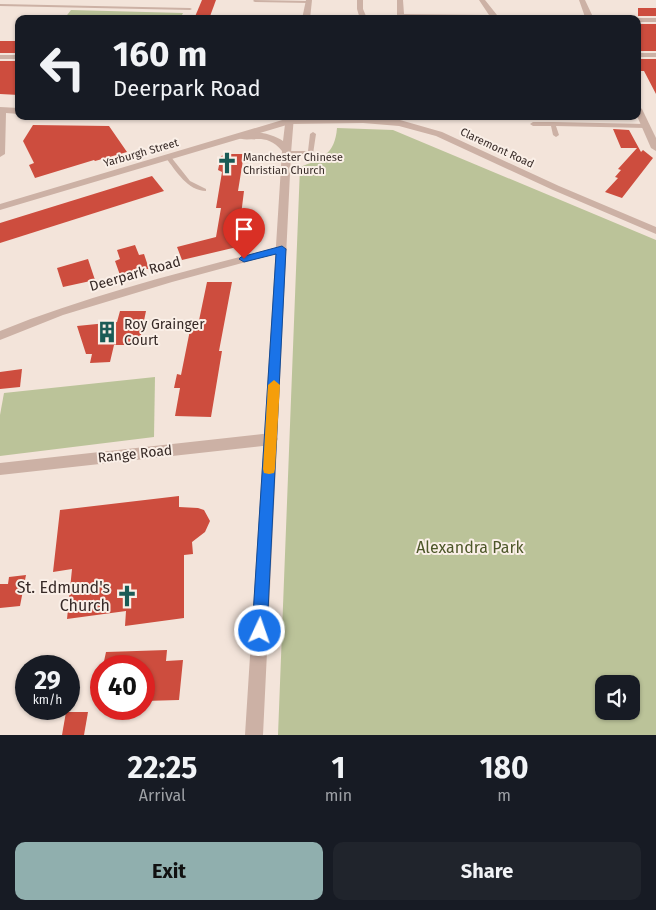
<!DOCTYPE html>
<html lang="en">
<head>
<meta charset="utf-8">
<style>
	body { margin:0; font-family:"Fira Sans",sans-serif; background:#20242c; color:#f1f3f6; height:100vh; display:flex; flex-direction:column; font-size:19px; white-space:nowrap }
	* { box-sizing:border-box; margin:0 }
	p { font-size:16px; color:#9ea1a6 }
	.icon { flex:none; width:28px; height:28px; fill:none; stroke:currentColor; stroke-width:2; stroke-linecap:round; stroke-linejoin:round }
	.map { position:relative; height:735px; overflow:hidden }
	.drawer { display:flex; flex-direction:column; background:#171b24; flex:1 }
	.drawer>* { flex:none }
	.hud { position:absolute; left:15px; top:15px; width:626px; height:105px; border-radius:10px; box-shadow:0 1px 4px #0004; background:#171b24; color:#f1f3f6; overflow:hidden }
	.tools { position:absolute; left:595px; top:675px; display:grid; gap:10px }
	.tools a { display:grid; place-items:center; width:45px; height:45px; border-radius:10px; background:#171b24; box-shadow:0 1px 4px #0004; font-size:25px }
	.speed { position:absolute; left:15px; top:655px; display:flex; gap:10px; font-size:25px; font-weight:700; text-align:center }
	.speed>* { display:grid; place-content:center; width:65px; height:65px; border-radius:50%; background:#171b24; box-shadow:0 1px 4px #0004; line-height:1 }
	.speed small { font-size:12px; font-weight:400 }
	.speed .limit { border:8px solid #d22; background:#fff; color:#111 }
	.pin { position:absolute; display:grid; place-items:center; width:42px; height:42px; color:#fff; margin:-51px -21px; border-radius:50% 50% 50% 0; rotate:-45deg; box-shadow:0 0 5px #0007 }
	.pin .icon { rotate:45deg }
	.me { position:absolute; width:55px; margin:-28px; rotate:3deg; stroke-linejoin:round; filter:drop-shadow(0 0 4px #0008) }
	.turn { display:flex; align-items:center; gap:18px; height:105px; padding:0 15px; font-size:22px }
	.turn .icon { width:65px; height:65px; stroke-width:2.5 }
	.turn b { display:block; font-size:35px; line-height:42px }
	.eta { display:flex; justify-content:space-evenly; align-items:center; height:85px; text-align:center }
	.eta b { font-size:30px; font-weight:700; line-height:35px }
	.cta { display:flex; gap:10px; margin-top:auto; padding:10px 15px }
	.cta a { flex:1; height:58px; border-radius:10px; background:#90afae; color:#111; font-size:20px; font-weight:700; line-height:58px; text-align:center }
	.cta a+a { background:#20242c; color:#f1f3f6 }
	.map>svg:first-child { display:block }
	.green { fill:#bbc399; fill-rule:evenodd }
	.building { fill:#cd4d3e }
	.lines { fill:none; stroke-linecap:round; stroke-linejoin:round }
	.service { fill:#ccb1a5; fill-rule:evenodd }
	.minor { fill:#ccb1a5; fill-rule:evenodd }
	.tertiary { fill:#ccb1a5; fill-rule:evenodd }
	.route { fill:#1a73e8; stroke:#114b97 }
	.slow { fill:#f59e0b }
	.labels { text-anchor:middle; dominant-baseline:central; stroke-width:4; stroke-linejoin:round; paint-order:stroke }
	.far-street-label { font-size:11px; fill:#372a27; stroke:#faefe7 }
	.far-poi-label { font-size:11px; fill:#372a27; stroke:#faefe7; text-anchor:start }
	.street-label { font-size:14px; fill:#372a27; stroke:#faefe7 }
	.poi-label { font-size:14px; fill:#372a27; stroke:#faefe7; text-anchor:start }
	.near-park-label { font-size:16px; fill:#4d5729; stroke:#faefe7 }
	.near-poi-label { font-size:16px; fill:#372a27; stroke:#faefe7; text-anchor:end }
</style>
</head>
<body>
<div class="map">
<svg width="656" height="735" viewBox="0 0 656 735">
	<rect width="100%" height="100%" fill="#f3e4da"/>
	<g class="green">
		<polygon points="71,10 183,13 180,19 64,19"/>
		<path d="M337,128L393,130L656,240V735H278L300,167C322,159 335,154 337,128ZM604,684H631V711H604Z"/>
		<polygon points="155,377 154,437 0,456 0,415 4,393"/>
	</g>
	<g class="building">
		<polygon points="202,0 216,0 209,19 194,19"/>
		<rect x="638" y="8" width="18" height="8"/>
		<rect x="638" y="24" width="18" height="27"/>
		<rect x="0" y="41" width="19" height="12"/>
		<polygon points="638,59 656,59 656,94 644,71 638,71"/>
		<polygon points="0,61 19,61 19,95 0,94"/>
		<polygon points="33,125 109,126 127,152 95,161 94,160 35,178 29,165 34,163 23,141"/>
		<polygon points="613,129 629,130 641,152 643,150 653,158 622,198 605,192 618,178 615,177 621,170 618,169 637,148 621,148"/>
		<polygon points="230,154 244,154 238,191 244,191 237,247 182,260 177,247 216,237 221,208 216,208 222,172 218,170 221,156"/>
		<polygon points="152,176 164,191 0,243 0,223"/>
		<polygon points="135,245 139,255 144,254 149,269 141,269 120,275 115,261 120,259 117,250"/>
		<polygon points="88,259 95,280 63,287 57,268"/>
		<polygon points="207,282 232,282 219,351 222,351 211,417 175,416 180,388 174,388 177,374 181,375 190,330 197,330"/>
		<polygon points="120,311 146,311 139,345 114,345 110,362 90,363 92,354 86,354 77,326 117,322"/>
		<polygon points="22,369 20,387 0,389 0,372"/>
		<polygon points="179,496 179,507 198,508 204,510 210,521 205,532 192,542 193,554 184,555 184,618 125,626 126,611 67,619 72,569 53,572 60,510"/>
		<polygon points="26,575 20,606 0,608 0,584 8,584 9,577"/>
		<polygon points="167,650 166,661 183,660 179,700 144,701 144,666 103,666 106,652"/>
		<polygon points="66,712 88,712 84,735 62,735"/>
	</g>
	<g class="lines">
		<g class="service">
			<polygon points="254,0 309,1 311,2 309,3 255,2 253,1"/>
			<polygon points="0,4 190,8 192,9 190,10 0,6"/>
			<polygon points="553,122 646,124 649,126 646,128 556,126 559,135 556,137 553,135 551,126 533,126 530,124 533,122"/>
			<polygon points="313,132 316,134 313,154 284,154 283,153 286,151 308,151 310,134"/>
			<path d="M169,156L171,157L190,181L206,189V191C188,191 176,171 166,158Z"/>
		</g>
		<g class="minor">
			<polygon points="357,0 363,0 363,9 366,16 397,16 397,0 403,0 404,14 489,15 479,0 485,0 497,15 585,17 579,0 585,0 593,17 602,19 360,19 357,9"/>
			<polygon points="638,18 656,18 656,22 638,22 638,19 635,19"/>
			<rect x="638" y="53" width="18" height="4"/>
			<rect x="0" y="55" width="19" height="4"/>
			<polygon points="638,106 642,109 656,138 656,151 651,148 637,116"/>
			<polygon points="0,107 19,108 19,114 6,113 5,154 0,157"/>
			<polygon points="363,117 400,120 442,132 559,186 656,227 656,234 553,190 436,136 399,126 363,123 290,124 0,210 0,204 289,118"/>
			<path d="M282,246L286,247L287,249L286,251L172,282L63,315L0,340V331C91,294 187,271 282,246Z"/>
			<polygon points="271,433 276,435 278,439 276,443 271,445 0,475 0,463"/>
		</g>
		<g class="tertiary">
			<polygon points="306,0 312,0 310,19 302,19"/>
			<path d="M286,116H294L291,153L263,735H245L282,151C264,129 248,146 235,136C246,128 272,133 283,141Z"/>
		</g>
	</g>
	<polygon class="route" points="282,246 286,249 267,631 265,636 260,639 254,636 252,631 276,254 244,262 239,259 241,257"/>
	<polygon class="slow" points="274,380 280,385 275,469 274,473 269,474 264,473 263,469 268,385"/>
	<defs>
		<g id="church-bare" transform="scale(1.725)"><path d="M-1.2-6h2.4v3.5h3.3v2.4h-3.3V6h-2.4V-.1h-3.3v-2.4h3.3Z" fill="#1a5b56" stroke="#faefe7" stroke-width="2.5" paint-order="stroke"/></g>
		<g id="building-bare" transform="scale(1.725)"><path d="M-4-6H4V6H1V3H-1V6H-4ZM-2.5-4.3h1.7v1.8h-1.7ZM.8-4.3h1.7v1.8H.8ZM-2.5-1h1.7V.8h-1.7ZM.8-1h1.7V.8H.8Z" fill="#1a5b56" stroke="#faefe7" stroke-width="2.5" paint-order="stroke"/></g>
	</defs>
	<g fill-rule="evenodd">
		<use href="#church-bare" x="227" y="163"/>
		<use href="#building-bare" x="107" y="332"/>
		<use href="#church-bare" x="127" y="596"/>
	</g>
	<g class="labels">
		<g class="far-street-label">
			<text transform="translate(497 148) rotate(25)">Claremont Road</text>
			<text transform="translate(141 153) rotate(-16)">Yarburgh Street</text>
		</g>
		<g class="far-poi-label">
			<text x="243" y="157">Manchester Chinese<tspan x="243" dy="13">Christian Church</tspan></text>
		</g>
		<g class="street-label">
			<text transform="translate(135 274) rotate(-16)">Deerpark Road</text>
			<text transform="translate(135 454) rotate(-6)">Range Road</text>
		</g>
		<g class="poi-label">
			<text x="124" y="324">Roy Grainger<tspan x="124" dy="16">Court</tspan></text>
		</g>
		<g class="near-park-label">
			<text x="470" y="547">Alexandra Park</text>
		</g>
		<g class="near-poi-label">
			<text x="110" y="587">St. Edmund's<tspan x="110" dy="18">Church</tspan></text>
		</g>
	</g>
</svg>
<div class="tools">
<a><svg class="icon" aria-label="sound" viewBox="0 0 24 24"><path d="M4 9h4l5-4v14l-5-4H4zM17 9q2 3 0 6"/></svg></a>
</div>
<div class="speed"><div>29<small>km/h</small></div><div class="limit">40</div></div>
<div class="pin" style="left:244px;top:259px;background:#d93025"><svg class="icon" aria-label="arrive" viewBox="0 0 24 24"><path d="M6 21V4h12l-3 4 3 4H6"/></svg></div>
<svg class="me" style="left:260px;top:631px" viewBox="-20 -20 40 40"><circle r="17" fill="#1a73e8" stroke="#fff" stroke-width="3"/><path d="M0-11L8 9 0 5-8 9z" fill="#fff"/></svg>
<div class="hud">
<div class="turn"><svg class="icon" aria-label="left" viewBox="0 0 24 24"><path d="M17 20v-9H6M10 6l-5 5 5 5"/></svg><div><b>160 m</b>Deerpark Road</div></div>
</div>
</div>
<section class="drawer">
<div class="eta">
<div><b>22:25</b><p>Arrival</p></div>
<div><b>1</b><p>min</p></div>
<div><b>180</b><p>m</p></div>
</div>
<div class="cta"><a>Exit</a><a>Share</a></div>
</section>
</body>
</html>
